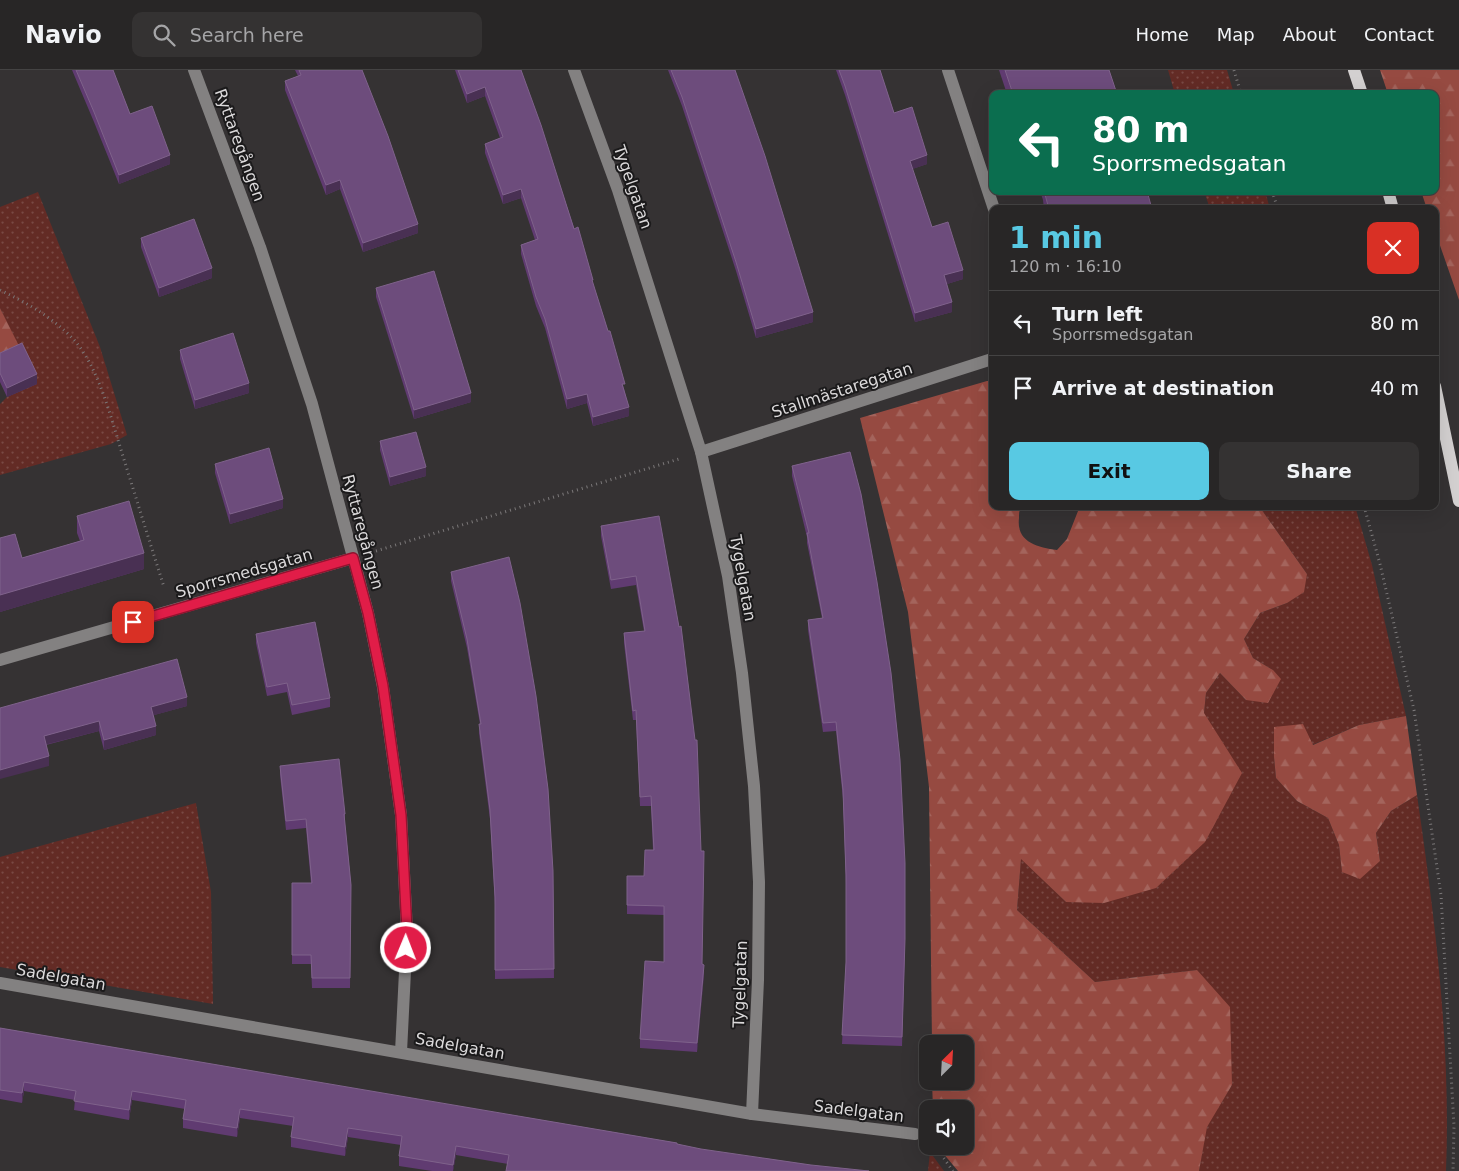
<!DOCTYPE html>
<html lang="en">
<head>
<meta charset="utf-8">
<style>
	body { margin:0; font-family:"DejaVu Sans",sans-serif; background:#343232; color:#f1f3f6; height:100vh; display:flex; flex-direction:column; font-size:19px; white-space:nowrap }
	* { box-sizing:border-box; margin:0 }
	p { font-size:16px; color:#a5a5a7 }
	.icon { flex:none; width:28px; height:28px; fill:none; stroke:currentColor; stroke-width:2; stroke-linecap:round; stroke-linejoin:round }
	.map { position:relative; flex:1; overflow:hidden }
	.panel { position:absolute; left:989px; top:135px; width:450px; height:305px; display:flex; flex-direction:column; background:#282626; border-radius:10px; box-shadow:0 5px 20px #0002,0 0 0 1px #444343 }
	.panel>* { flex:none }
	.top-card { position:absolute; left:989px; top:20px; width:450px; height:105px; border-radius:10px; box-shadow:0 5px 20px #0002,0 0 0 1px #444343; background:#0b6e4f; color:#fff; overflow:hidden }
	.needle { width:32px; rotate:24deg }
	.buttons { position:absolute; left:919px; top:965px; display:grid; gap:10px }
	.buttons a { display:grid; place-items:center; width:55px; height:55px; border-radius:10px; background:#282626; box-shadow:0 5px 20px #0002,0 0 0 1px #444343; font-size:25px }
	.pin { position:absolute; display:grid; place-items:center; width:42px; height:42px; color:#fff; margin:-21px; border-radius:10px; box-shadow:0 2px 8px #0006 }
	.me { position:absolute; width:55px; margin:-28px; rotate:1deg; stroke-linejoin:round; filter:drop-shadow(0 0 4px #0008) }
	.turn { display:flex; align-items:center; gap:18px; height:105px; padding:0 20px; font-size:22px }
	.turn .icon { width:65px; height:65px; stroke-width:2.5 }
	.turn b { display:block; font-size:35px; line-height:42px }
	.round { display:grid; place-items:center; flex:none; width:52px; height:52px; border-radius:10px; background:#343232 }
	.overview { display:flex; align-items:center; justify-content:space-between; height:85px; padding:0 20px }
	h1 { font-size:30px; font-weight:700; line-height:38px; color:#58c9e3 }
	.action { display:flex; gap:10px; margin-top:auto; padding:10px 20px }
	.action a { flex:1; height:58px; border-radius:10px; background:#58c9e3; color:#111; font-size:20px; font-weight:700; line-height:58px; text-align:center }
	.action a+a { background:#343232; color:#f1f3f6 }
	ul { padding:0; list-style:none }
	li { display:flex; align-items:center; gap:15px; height:65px; padding:0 20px; border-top:1px solid #444343 }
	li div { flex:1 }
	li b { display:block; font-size:19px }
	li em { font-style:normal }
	header { display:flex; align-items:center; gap:30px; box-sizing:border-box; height:70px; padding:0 25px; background:#282626; border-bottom:1px solid #444343 }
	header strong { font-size:24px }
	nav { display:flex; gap:28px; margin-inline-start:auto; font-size:18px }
	.search { width:350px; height:45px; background:#343232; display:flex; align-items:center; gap:12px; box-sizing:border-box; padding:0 18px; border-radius:10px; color:#a5a5a7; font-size:19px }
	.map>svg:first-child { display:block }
	.green { fill:url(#green-dots) }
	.forest { fill:url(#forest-firs) }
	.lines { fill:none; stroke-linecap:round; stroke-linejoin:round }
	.path { stroke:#7b7879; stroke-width:3; stroke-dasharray:1 4; stroke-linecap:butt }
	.minor { stroke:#838181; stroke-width:12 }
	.major { stroke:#d3d0d0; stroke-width:12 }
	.wall { fill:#603b71 }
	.shaded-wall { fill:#493053 }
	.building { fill:#6d4c7c; stroke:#7f628b }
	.route-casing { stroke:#92132f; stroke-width:12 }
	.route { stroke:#e11d48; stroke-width:9 }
	.labels { text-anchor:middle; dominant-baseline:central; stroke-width:4; stroke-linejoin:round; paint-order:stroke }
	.street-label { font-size:16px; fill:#dbd9da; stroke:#1b1a1b }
</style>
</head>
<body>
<header>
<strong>Navio</strong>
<div class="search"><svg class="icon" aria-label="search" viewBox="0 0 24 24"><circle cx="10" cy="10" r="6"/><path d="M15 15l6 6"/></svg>Search here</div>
<nav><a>Home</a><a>Map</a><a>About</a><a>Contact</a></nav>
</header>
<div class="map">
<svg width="1459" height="1101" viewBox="0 0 1459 1101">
	<defs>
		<pattern id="green-dots" width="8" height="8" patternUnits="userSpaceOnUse" patternTransform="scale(1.25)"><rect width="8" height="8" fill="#632b25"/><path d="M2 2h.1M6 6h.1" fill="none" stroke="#794944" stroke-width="1.8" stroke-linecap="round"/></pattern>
		<pattern id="forest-firs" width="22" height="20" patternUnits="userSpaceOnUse" patternTransform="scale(1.25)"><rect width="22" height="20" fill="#964a41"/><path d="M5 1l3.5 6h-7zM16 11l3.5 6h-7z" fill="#a4645c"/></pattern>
	</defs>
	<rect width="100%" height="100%" fill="#353233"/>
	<g class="green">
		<polygon points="1168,0 1227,0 1234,24 1175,24"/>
		<polygon points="1204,121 1265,121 1270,139 1210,139"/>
		<polygon points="38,122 100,277 127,365 111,374 0,405 0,334 7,327 36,314 0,238 0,137"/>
		<path d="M1259,436H1355L1372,495L1406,646L1359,655L1312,675L1274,657V687L1276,708L1297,731L1328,748L1339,775L1342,801L1380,791L1376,763L1391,741L1417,725C1435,849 1451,975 1446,1101H1199L1206,1057L1232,1015L1197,900L1095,912L1017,840L1021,788L1066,832L1204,643L1206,623L1220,603L1246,630L1273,600L1253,588L1244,569L1260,543L1287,533L1307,504Z"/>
		<polygon points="196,733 211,822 213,934 0,897 0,787"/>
		<polygon points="930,1082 944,1101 928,1101"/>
	</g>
	<g class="forest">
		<polygon points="1380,0 1459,0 1459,230 1435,161 1435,139 1427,139 1421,121 1435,121 1435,24 1388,24"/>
		<polygon points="0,238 22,282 0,292"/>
		<path d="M987,311H992V436H1022C1019,440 1019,443 1019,448C1016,472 1037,477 1057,480L1067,469L1080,436H1259L1307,504L1304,522L1287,533L1260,543L1244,569L1253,588L1273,600L1281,609L1268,633L1246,630L1220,603L1206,623L1204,643L1242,703L1205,772L1156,818L1104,833L1066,832L1021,789L1017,840L1095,912L1197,900L1230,937L1232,1015L1207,1057L1199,1101H958L937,1076H965V1039H933L932,1011H965V974H932L929,717L908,542L860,348Z"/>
		<polygon points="1406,646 1417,725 1391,741 1376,763 1380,791 1360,809 1342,802 1339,775 1328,748 1297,731 1276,708 1274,687 1274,657 1303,654 1313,675 1359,655"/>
	</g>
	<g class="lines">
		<g class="path">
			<polyline points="1234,0 1241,24"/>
			<polyline points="1272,121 1278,139"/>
			<path d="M0,220C27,233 54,248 75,271C99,299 111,348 122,383C136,428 150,473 164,517"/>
			<polyline points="1364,436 1380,494 1414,640 1441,825 1454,1056 1453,1101"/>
			<polyline points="376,481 679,389"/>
			<polyline points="935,1076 953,1101"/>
		</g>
		<g class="minor">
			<polyline points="194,0 260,177 312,334 368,543 383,617 401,745 407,861 401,982"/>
			<polyline points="574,0 618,120 701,382 728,506 742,603 754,716 759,812 758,910 752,1044"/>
			<polyline points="948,0 994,139"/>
			<polyline points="701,382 992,289"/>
			<polyline points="0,590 353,488"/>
			<polyline points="0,913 752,1044 915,1064"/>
		</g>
		<g class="major">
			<polyline points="1354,0 1362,24"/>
			<polyline points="1388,121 1393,139"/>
			<polyline points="1435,316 1459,431"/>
		</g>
	</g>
	<g class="wall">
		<polygon points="72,0 113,0 130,44 170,94 119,114 94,52"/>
		<polygon points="295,0 362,0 418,163 363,182 340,119 326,125 285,20 285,11 298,6"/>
		<polygon points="455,0 521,0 593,214 625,322 629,346 593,356 587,333 567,339 545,258 536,236 521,184 521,175 535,170 521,128 503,134 485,83 485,74 500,68 485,26 467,33"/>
		<polygon points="668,0 735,0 813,252 756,268 736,201 682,36"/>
		<polygon points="836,0 880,0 894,43 927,94 912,99 932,157 963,209 947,214 952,242 915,252 845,25"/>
		<polygon points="999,0 1109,0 1117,24 1007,24"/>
		<polygon points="1040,121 1147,121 1152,139 1044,139 1043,130"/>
		<polygon points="141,168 212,208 159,227 141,177"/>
		<polygon points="376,218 471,332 414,349 376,227"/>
		<polygon points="180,280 249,323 195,339 180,289"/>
		<polygon points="0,283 37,314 7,327 0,312"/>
		<polygon points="380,371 426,406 390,416 380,380"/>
		<polygon points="850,382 905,878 902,976 842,974 846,893 846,814 843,729 836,661 823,662 808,560 808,550 822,548 807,473 807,467 792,406 792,396"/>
		<polygon points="215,394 283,438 230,454 215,403"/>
		<polygon points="77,446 144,499 0,542 0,468 22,488 80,471 77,463"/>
		<polygon points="659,446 702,894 704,904 697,982 640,978 640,969 664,892 664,845 627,844 627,806 644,806 653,780 651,736 640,736 636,650 633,650 624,573 624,563 644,561 636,515 611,519 601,466 601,456"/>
		<polygon points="451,502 553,801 554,908 495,909 495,835 490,749 479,663 480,654 467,578 451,511"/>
		<polygon points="256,564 330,628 330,637 292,645 287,622 267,626 256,573"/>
		<polygon points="187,636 154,645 156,665 104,680 99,661 46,675 49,696 0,638"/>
		<polygon points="280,696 345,744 345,754 351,815 350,918 312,918 311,894 292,894 292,813 311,813 306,758 286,760 280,705"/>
		<polygon points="0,958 677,1073 508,1094 456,1085 453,1101 432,1101 399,1096 399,1086 401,1075 348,1067 345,1086 291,1077 291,1067 293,1056 240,1048 237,1067 183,1058 183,1049 185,1039 132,1030 129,1050 74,1040 75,1030 24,1021 22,1033 0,1029"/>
	</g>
	<g class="shaded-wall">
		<polygon points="485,17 485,26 467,33 467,24"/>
		<polygon points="170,85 170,94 119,114 119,105"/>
		<polygon points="927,85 927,94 910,100 910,91"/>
		<polygon points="340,110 340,119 326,125 326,115"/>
		<polygon points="521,119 521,128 503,134 503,125"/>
		<polygon points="418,154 418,163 363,182 363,173"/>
		<polygon points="212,198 212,208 159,227 159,218"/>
		<polygon points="963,200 963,209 944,215 944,205"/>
		<polygon points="952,232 952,242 915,252 915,243"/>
		<polygon points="813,242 813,252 756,268 756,259"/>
		<polygon points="37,304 37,314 7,327 7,318"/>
		<polygon points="249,313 249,323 195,339 195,330"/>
		<polygon points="471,323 471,332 414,349 414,340"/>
		<polygon points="587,324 587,333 567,339 567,329"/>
		<polygon points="629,337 629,346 593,356 593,347"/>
		<polygon points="426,397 426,406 390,416 390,407"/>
		<polygon points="283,429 283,438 230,454 230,444"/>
		<polygon points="144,483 144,499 0,542 0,525"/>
		<polygon points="187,627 187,636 151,646 151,637"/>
		<polygon points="99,651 99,661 44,675 44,666"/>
		<polygon points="156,656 156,665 104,680 104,670"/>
		<polygon points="49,686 49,696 0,709 0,700"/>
		<polygon points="704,895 704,904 697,982 697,973"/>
		<polygon points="24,1012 24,1021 22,1033 22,1023"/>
		<polygon points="132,1021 132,1030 129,1050 129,1040"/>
		<polygon points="240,1039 240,1048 237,1067 237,1058"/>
		<polygon points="348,1058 348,1067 345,1086 345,1077"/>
		<polygon points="456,1076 456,1085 453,1101 453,1095"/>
	</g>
	<g class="building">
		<polygon points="76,0 113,0 130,44 152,36 170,85 119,105 94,42"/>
		<polygon points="299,0 362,0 388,66 418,154 363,173 340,110 326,115 285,11 301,5"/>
		<polygon points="458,0 521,0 541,55 574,159 578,157 593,210 592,210 608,261 610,261 625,314 622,314 629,337 593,347 587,324 567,329 545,249 536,227 521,175 538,169 521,119 503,125 485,74 503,67 485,17 467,24"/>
		<polygon points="671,0 735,0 765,86 813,242 756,259 736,192 682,27"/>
		<polygon points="839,0 880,0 894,43 912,37 927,85 910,91 932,157 948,152 963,200 944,205 952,232 915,243 845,16"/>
		<polygon points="1005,0 1109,0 1117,24 1013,24"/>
		<polygon points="1044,121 1147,121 1152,139 1049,139"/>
		<polygon points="194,149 212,198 159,218 141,168"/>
		<polygon points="434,201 471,323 414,340 376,218"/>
		<polygon points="233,263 249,313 195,330 180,280"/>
		<polygon points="22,273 37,304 7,318 0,303 0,283"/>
		<polygon points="416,362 426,397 390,407 380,371"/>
		<polygon points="269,378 283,429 230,444 215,394"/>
		<polygon points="850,382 861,424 877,512 891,603 900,690 905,793 905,869 902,967 842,965 846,892 846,805 843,720 836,652 823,653 808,550 823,548 807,463 809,463 792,396"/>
		<polygon points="129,431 144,483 0,525 0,468 15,464 22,488 84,470 77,446"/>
		<polygon points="659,446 679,557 681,556 695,670 697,670 701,781 704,781 702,894 704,895 697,973 640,969 645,891 664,892 664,836 627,835 627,806 644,806 645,780 654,780 651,726 640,727 636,640 633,641 624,563 645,561 636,506 611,510 601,456"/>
		<polygon points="509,487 520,533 536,626 548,719 553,801 554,899 495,900 495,827 490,740 479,654 481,654 467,569 451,502"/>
		<polygon points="315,552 330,628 292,635 287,613 267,617 256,564"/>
		<polygon points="177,589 187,627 151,637 156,656 104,670 99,651 44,666 49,686 0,700 0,638"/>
		<polygon points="339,689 345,744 344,744 351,815 350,908 312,908 311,885 292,885 292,813 312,813 306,749 286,751 280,696"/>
		<polygon points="0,958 677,1073 677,1074 701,1079 811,1095 869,1101 506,1101 509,1085 456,1076 453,1095 399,1086 402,1066 348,1058 345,1077 291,1067 294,1047 240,1039 237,1058 183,1049 186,1030 132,1021 129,1040 74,1031 76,1021 24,1012 22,1023 0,1020"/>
	</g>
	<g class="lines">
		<g class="route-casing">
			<polyline id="route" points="133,552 353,488 368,543 383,616 401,745 407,860 406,878"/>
		</g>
		<use href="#route" class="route"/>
	</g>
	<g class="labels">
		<g class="street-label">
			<text transform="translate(240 75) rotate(70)">Ryttaregången</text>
			<text transform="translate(633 117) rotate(71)">Tygelgatan</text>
			<text transform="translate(842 320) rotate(-18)">Stallmästaregatan</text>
			<text transform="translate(363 462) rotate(75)">Ryttaregången</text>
			<text transform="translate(244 503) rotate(-16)">Sporrsmedsgatan</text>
			<text transform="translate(743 508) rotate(80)">Tygelgatan</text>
			<text transform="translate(61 907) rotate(10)">Sadelgatan</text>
			<text transform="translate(740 914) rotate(-88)">Tygelgatan</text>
			<text transform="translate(460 976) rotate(10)">Sadelgatan</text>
			<text transform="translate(859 1041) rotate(7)">Sadelgatan</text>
		</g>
	</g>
</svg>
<div class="buttons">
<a><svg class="needle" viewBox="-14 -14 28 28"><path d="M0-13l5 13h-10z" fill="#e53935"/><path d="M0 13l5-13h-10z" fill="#a5a5a7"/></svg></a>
<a><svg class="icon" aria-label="sound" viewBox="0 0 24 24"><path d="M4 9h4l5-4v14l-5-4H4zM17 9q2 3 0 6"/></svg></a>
</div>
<div class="pin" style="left:133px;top:552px;background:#d93025"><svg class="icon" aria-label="arrive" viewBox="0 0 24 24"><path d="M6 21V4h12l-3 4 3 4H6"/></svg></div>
<svg class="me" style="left:406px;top:878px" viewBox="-20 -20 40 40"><circle r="17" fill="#e11d48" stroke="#fff" stroke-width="3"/><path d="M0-11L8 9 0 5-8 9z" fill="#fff"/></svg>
<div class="top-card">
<div class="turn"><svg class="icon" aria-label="left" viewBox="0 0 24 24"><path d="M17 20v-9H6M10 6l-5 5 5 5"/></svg><div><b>80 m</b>Sporrsmedsgatan</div></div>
</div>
<section class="panel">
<div class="overview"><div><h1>1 min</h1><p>120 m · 16:10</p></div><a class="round" style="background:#d93025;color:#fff"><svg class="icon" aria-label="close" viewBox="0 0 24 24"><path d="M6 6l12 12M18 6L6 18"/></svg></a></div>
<ul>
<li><svg class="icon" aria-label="left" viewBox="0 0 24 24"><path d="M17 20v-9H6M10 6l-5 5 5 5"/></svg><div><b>Turn left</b><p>Sporrsmedsgatan</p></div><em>80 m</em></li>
<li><svg class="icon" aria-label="arrive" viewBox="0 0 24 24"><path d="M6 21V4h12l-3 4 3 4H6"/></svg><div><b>Arrive at destination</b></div><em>40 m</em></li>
</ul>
<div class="action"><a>Exit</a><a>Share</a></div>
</section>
</div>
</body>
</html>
